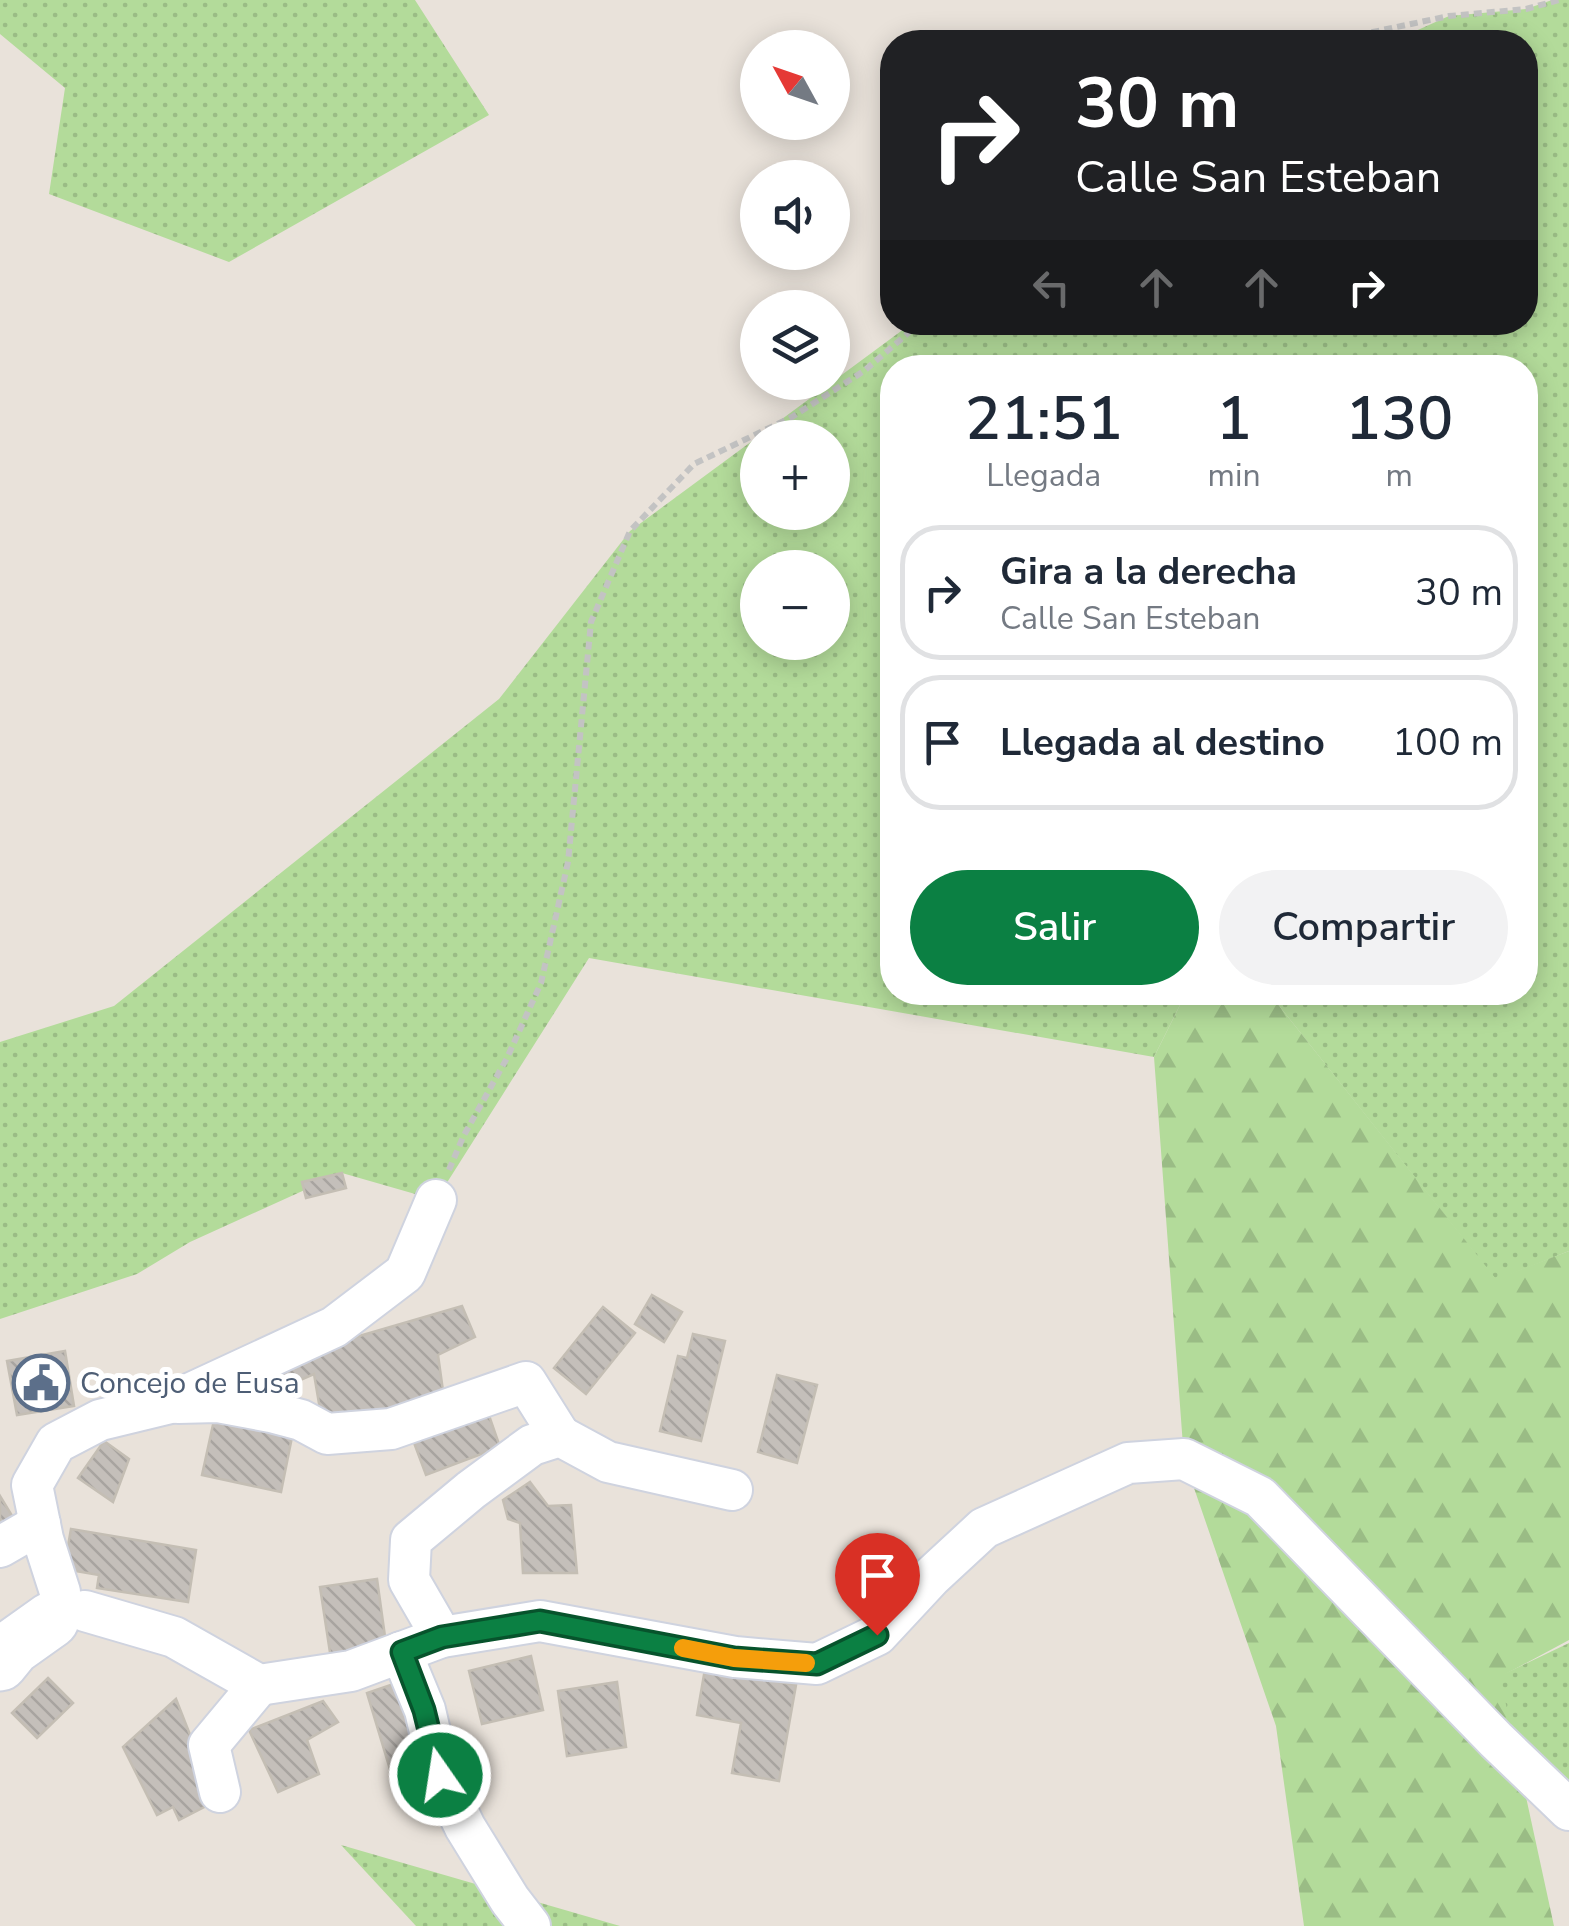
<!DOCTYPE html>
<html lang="es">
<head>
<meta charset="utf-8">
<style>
	body { margin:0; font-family:"Nunito Sans",sans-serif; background:#f2f2f3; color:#1f2937; height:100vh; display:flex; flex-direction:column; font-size:38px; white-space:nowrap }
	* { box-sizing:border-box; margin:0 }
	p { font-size:32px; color:#747a83 }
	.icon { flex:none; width:55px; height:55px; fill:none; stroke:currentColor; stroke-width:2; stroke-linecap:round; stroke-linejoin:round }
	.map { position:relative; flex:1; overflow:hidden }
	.details { position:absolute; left:880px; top:355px; width:658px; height:650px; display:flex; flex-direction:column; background:#fff; border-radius:40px; box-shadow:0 5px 25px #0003 }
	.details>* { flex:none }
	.guide { position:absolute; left:880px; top:30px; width:658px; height:305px; border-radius:40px; box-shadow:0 5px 25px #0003; background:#202124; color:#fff; overflow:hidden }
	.needle { width:65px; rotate:310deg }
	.buttons { position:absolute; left:740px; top:30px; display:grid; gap:20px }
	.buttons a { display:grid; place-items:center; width:110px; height:110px; border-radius:50%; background:#fff; box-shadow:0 5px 25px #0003; font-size:50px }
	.pin { position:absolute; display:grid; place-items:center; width:85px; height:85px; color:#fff; margin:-102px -42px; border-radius:50% 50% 50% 0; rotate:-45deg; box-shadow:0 0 10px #0007 }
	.pin .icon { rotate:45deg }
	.me { position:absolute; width:110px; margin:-55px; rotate:347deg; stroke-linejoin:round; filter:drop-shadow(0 0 8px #0008) }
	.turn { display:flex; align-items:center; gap:35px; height:210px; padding:0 30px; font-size:45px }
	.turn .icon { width:130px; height:130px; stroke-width:2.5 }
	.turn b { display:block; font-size:70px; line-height:85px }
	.lanes { display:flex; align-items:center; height:95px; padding:0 30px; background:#0003; justify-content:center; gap:50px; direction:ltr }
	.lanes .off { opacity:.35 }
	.eta { display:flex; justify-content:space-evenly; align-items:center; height:170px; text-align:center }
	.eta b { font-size:60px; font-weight:600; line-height:70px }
	.action { display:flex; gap:20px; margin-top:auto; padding:20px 30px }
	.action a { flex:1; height:115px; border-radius:60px; background:#0b8043; color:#fff; font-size:40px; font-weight:600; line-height:115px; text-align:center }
	.action a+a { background:#f2f2f3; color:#1f2937 }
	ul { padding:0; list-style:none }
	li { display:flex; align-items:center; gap:30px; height:135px; margin:0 20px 15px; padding:0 10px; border:5px solid #e0e1e3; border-radius:40px }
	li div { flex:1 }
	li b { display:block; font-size:38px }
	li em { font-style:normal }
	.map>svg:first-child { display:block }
	.grass { fill:url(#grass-dots); fill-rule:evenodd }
	.forest { fill:url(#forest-firs) }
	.building { fill:url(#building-back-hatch); stroke:#c4beb4; stroke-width:2.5 }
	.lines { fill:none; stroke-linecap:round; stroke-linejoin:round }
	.street-casing { stroke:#cfd3df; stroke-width:44 }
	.secondary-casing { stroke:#cfd3df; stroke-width:59 }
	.path { stroke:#c3c3c3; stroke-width:6; stroke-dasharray:8 5; stroke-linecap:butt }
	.street { stroke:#fff; stroke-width:40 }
	.secondary { stroke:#fff; stroke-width:55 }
	.route-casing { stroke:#07532c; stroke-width:25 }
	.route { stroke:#0b8043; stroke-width:18 }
	.slow { stroke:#f59e0b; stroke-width:18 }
	.labels { text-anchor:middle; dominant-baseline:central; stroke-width:10; stroke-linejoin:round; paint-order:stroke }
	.service-label { font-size:30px; fill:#4e5e75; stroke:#fff; text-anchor:start }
</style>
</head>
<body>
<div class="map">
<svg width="1569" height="1926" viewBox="0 0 1569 1926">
	<defs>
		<pattern id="grass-dots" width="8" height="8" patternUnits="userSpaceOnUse" patternTransform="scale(2.5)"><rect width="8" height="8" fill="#b3db9a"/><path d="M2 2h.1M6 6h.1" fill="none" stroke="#9abc85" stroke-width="1.8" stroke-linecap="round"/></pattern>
		<pattern id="forest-firs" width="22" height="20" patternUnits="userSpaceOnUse" patternTransform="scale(2.5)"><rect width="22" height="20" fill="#b3db9a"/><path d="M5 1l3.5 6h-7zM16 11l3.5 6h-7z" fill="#9abc85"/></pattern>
		<pattern id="building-back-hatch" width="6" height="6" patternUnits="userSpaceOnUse" patternTransform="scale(2.5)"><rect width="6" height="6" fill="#c4bfba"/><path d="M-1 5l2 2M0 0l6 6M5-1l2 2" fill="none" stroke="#a8a4a0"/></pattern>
	</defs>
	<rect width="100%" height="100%" fill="#e9e2da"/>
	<g class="grass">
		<polygon points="0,0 415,0 489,115 229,262 49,194 65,88 0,34"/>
		<path d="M1552,0H1569V1251L1496,1280L1269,993L1525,992V368H892V992L1186,993L1154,1057L589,958L436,1200L342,1173L190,1242L137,1274L0,1319V1042L114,1006L499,699L630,531L912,323L1525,322V42H1391L1449,16L1526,9ZM758,438H832V512H758ZM758,568H832V642H758Z"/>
		<polygon points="1569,1643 1569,1810 1496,1740 1500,1676"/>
		<polygon points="341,1845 620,1926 416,1926"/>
	</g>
	<polygon class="forest" points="1186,993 1269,993 1496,1279 1569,1251 1569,1640 1500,1677 1554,1926 1304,1926 1276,1726 1184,1459 1154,1057"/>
	<g class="building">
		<polygon points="342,1173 346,1188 306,1198 302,1182"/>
		<polygon points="652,1295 682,1312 664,1342 635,1324"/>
		<polygon points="462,1306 475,1337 438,1355 444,1398 322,1421 314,1374 273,1392 264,1376 308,1351"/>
		<polygon points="603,1307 635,1333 586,1394 554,1368"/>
		<polygon points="693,1334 725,1341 701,1441 660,1431 678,1356 687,1358"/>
		<polygon points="65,1351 74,1406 17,1415 7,1361"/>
		<polygon points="777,1375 817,1385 797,1463 758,1452"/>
		<polygon points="485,1404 500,1447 426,1475 410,1432"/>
		<polygon points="216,1411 294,1427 281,1492 202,1475"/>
		<polygon points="104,1441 129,1459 113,1502 78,1478"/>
		<polygon points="530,1482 548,1506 571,1505 577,1573 523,1573 520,1523 508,1519 503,1500"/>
		<polygon points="0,1496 14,1519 0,1527"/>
		<polygon points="71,1529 196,1550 188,1602 97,1588 99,1575 64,1569"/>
		<polygon points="377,1579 387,1651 331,1659 320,1587"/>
		<polygon points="531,1656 543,1710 482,1724 469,1671"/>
		<polygon points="705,1669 796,1685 779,1781 732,1773 741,1723 697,1715"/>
		<polygon points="48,1678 73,1703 37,1738 12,1713"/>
		<polygon points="402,1681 431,1775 395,1786 367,1693"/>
		<polygon points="617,1682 626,1747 567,1756 558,1691"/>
		<polygon points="176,1699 216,1801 179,1820 173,1807 157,1815 123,1747"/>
		<polygon points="323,1701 338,1722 307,1740 319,1774 278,1792 249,1730"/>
	</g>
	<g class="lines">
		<g class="street-casing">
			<g id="street">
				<polyline points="178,1403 218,1402 271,1412 301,1420 327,1434 391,1429 526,1382 560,1436"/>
				<polyline points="0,1547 40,1524"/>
				<polyline points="60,1592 43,1539 32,1485 56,1443 100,1420 170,1403 334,1327 405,1273 436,1200"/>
				<polyline points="85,1611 174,1637 259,1685 351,1671 442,1637 540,1621 735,1657 817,1664 877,1635 931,1577 984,1528 1128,1463 1184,1459 1260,1497 1496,1740 1569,1810"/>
				<polyline points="442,1637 409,1580 411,1540 471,1490 532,1445 560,1436 608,1462 732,1490"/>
				<polyline points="401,1652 425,1710 440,1775 465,1827 510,1900 530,1926"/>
				<polyline points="220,1792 209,1745 259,1685"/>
			</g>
		</g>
		<g class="secondary-casing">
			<polyline id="secondary" points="0,1663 13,1647 51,1620"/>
		</g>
		<g class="path">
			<polyline points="1334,42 1344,38 1449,16 1526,9 1559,0"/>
			<polyline points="449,1170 463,1137 507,1058 541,983 568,862 591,622 630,531 694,464 792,417 864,371 921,322"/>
		</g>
		<use href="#street" class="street"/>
		<use href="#secondary" class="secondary"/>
	</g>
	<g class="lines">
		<g class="route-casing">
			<polyline id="route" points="440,1775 424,1710 402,1652 442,1637 540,1621 734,1658 817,1664 877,1635"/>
		</g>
		<use href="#route" class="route"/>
		<polyline class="slow" points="683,1648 734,1658 806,1663"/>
	</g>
	<defs>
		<g id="civic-ring" transform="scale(2.875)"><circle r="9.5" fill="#fff" stroke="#5c6f8a" stroke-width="1.5"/><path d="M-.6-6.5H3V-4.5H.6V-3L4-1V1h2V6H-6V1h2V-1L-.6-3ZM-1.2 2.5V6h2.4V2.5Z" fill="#5c6f8a"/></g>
	</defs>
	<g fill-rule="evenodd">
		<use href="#civic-ring" x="41" y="1383"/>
	</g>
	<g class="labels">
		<g class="service-label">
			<text x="80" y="1383">Concejo de Eusa</text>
		</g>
	</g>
</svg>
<div class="buttons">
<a><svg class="needle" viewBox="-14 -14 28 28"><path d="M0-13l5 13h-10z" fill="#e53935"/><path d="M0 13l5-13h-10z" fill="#747a83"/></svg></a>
<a><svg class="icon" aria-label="sound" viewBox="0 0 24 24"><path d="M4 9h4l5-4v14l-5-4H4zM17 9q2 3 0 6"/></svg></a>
<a><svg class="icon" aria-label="layers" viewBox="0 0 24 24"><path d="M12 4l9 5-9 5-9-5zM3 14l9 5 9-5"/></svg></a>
<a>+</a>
<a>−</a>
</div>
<div class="pin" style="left:877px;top:1635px;background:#d93025"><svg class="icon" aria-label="arrive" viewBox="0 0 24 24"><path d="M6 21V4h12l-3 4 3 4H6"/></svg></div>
<svg class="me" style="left:440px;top:1775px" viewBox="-20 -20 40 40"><circle r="17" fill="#0b8043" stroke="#fff" stroke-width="3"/><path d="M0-11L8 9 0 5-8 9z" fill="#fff"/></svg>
<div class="guide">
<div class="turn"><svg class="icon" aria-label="right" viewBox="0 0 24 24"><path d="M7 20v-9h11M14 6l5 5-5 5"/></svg><div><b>30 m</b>Calle San Esteban</div></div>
<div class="lanes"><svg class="icon off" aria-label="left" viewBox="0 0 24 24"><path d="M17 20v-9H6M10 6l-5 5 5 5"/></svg><svg class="icon off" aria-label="ahead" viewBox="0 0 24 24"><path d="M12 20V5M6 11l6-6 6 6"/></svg><svg class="icon off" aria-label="ahead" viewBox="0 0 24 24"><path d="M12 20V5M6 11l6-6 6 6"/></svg><svg class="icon" aria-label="right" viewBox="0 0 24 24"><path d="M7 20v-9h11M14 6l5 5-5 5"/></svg></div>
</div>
<section class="details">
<div class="eta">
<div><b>21:51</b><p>Llegada</p></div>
<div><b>1</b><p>min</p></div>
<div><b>130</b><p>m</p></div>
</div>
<ul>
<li><svg class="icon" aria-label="right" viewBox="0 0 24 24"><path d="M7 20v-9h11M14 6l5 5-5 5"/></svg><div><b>Gira a la derecha</b><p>Calle San Esteban</p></div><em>30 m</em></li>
<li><svg class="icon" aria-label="arrive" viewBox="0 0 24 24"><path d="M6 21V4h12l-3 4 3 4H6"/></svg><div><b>Llegada al destino</b></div><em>100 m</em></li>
</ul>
<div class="action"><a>Salir</a><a>Compartir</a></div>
</section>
</div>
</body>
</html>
